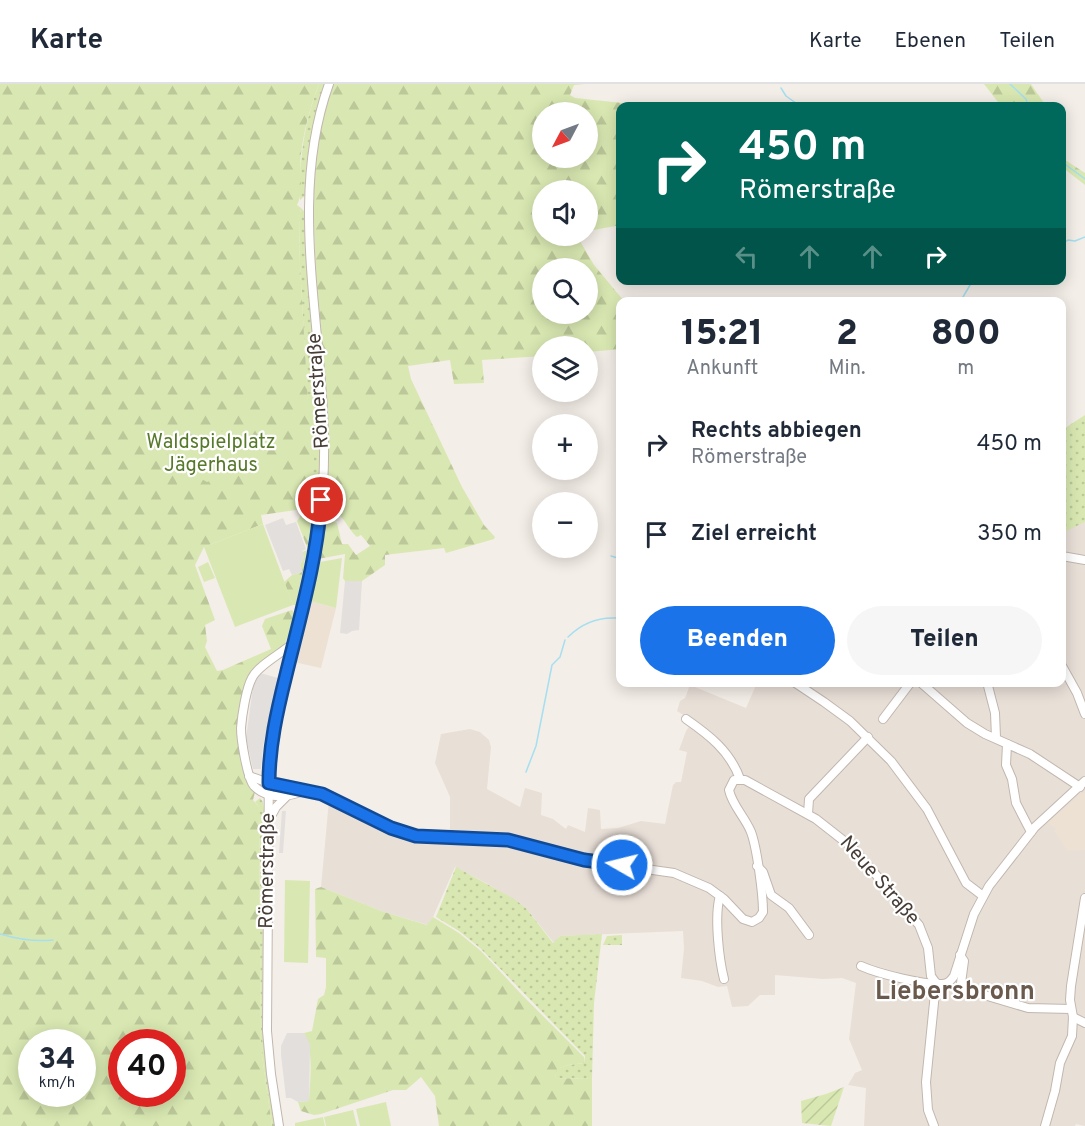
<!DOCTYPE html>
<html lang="de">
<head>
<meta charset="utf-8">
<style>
	body { margin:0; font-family:Overpass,sans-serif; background:#f6f6f7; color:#1f2937; height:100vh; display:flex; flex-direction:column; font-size:22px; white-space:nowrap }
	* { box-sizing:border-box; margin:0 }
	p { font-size:20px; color:#747a83 }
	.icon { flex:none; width:33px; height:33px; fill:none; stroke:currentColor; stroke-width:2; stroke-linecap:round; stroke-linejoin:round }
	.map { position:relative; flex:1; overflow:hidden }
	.drawer { position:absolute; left:616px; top:213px; width:450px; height:390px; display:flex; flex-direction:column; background:#fff; border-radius:12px; box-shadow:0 3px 15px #0003 }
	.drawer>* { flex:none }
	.top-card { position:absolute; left:616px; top:18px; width:450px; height:183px; border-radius:12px; box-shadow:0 3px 15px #0003; background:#00695c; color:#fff; overflow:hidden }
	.needle { width:39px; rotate:229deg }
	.controls { position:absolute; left:532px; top:18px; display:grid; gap:12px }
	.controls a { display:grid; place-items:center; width:66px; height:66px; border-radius:50%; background:#fff; box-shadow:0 3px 15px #0003; font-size:30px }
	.speed { position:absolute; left:18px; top:945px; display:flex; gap:12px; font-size:30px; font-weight:700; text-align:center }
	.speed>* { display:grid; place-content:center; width:78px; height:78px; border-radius:50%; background:#fff; box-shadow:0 3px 15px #0003; line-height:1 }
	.speed small { font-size:15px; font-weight:400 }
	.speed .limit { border:9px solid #d22; background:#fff; color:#111 }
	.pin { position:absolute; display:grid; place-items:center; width:51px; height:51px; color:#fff; margin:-26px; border:3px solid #fff; border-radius:50%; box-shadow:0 2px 6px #0007 }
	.me { position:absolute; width:66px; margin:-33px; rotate:278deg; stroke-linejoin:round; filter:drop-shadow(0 0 4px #0008) }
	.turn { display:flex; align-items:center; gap:21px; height:126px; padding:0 24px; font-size:27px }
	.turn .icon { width:78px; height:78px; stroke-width:2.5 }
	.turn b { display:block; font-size:42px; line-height:51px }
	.lanes { display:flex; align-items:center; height:57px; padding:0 24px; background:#0003; justify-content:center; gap:30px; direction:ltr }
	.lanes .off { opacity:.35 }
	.eta { display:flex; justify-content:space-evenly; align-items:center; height:102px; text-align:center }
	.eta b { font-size:36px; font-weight:800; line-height:42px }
	.action { display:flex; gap:12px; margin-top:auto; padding:12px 24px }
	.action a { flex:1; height:69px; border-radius:36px; background:#1a73e8; color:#fff; font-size:24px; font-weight:800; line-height:69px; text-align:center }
	.action a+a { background:#f6f6f7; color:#1f2937 }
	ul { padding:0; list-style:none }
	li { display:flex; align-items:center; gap:18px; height:90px; padding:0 24px }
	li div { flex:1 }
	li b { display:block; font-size:22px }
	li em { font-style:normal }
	header { display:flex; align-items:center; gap:36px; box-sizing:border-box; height:84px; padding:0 30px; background:#fff; border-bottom:2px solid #e0e1e3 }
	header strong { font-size:28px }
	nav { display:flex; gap:33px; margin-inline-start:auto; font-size:21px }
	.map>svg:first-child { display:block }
	.residential { fill:#e8dfd7 }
	.education { fill:#ede1d3 }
	.grass { fill:url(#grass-dots) }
	.forest { fill:url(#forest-firs); fill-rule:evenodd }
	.park { fill:#d9e8b2 }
	.garden { fill:url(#garden-furrows) }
	.parking { fill:#e2dfdd }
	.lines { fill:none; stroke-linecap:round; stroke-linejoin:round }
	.stream { stroke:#a6dff0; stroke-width:1.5 }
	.minor-casing { stroke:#c2b7ae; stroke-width:10 }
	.minor { stroke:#fff; stroke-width:8 }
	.route-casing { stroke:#114b97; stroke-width:15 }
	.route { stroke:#1a73e8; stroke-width:10 }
	.labels { text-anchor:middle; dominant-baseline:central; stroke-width:4.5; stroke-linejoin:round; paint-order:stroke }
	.street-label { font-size:20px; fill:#483e37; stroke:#fff }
	.park-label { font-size:20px; fill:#57792a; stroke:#fff }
	.district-label { font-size:26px; font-weight:bold; fill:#6a5a4e; stroke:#fff }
</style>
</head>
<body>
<header>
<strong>Karte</strong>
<nav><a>Karte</a><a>Ebenen</a><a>Teilen</a></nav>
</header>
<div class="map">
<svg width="1085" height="1042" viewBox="0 0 1085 1042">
	<defs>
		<pattern id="grass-dots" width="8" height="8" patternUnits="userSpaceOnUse" patternTransform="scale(1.5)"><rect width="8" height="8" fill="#d9e8b2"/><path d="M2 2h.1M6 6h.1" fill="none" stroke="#bcc89a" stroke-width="1.8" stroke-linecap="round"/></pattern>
		<pattern id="forest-firs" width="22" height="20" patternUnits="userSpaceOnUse" patternTransform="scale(1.5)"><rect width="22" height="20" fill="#d9e8b2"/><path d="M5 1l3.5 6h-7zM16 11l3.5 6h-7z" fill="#bcc89a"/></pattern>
		<pattern id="garden-furrows" width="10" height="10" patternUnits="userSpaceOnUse" patternTransform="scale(1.5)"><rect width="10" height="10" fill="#d9e8b2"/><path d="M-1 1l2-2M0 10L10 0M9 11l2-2" fill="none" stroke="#bcc89a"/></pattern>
	</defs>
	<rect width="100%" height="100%" fill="#f4eee8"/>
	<polygon class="residential" points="1062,436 1066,446 1085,438 1085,1042 1076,1040 1075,1042 864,1042 866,1004 848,1001 855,989 862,986 849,955 856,899 842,894 823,895 775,891 775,911 760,911 748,922 732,923 727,902 718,903 702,897 681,894 684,864 683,847 560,852 554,859 526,824 486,799 455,783 433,833 428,841 384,828 321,803 329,716 397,750 418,756 448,759 450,743 450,713 435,679 441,650 470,645 480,648 489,656 491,663 487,705 520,723 525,704 542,709 541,731 553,735 566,745 568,741 585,748 588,724 600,726 601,745 618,744 641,737 665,740 673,701 676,698 681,698 687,668 679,666 686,647 693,637 677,627 680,617 685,614 690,601 746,624 757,599 1062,598"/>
	<g class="education">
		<polygon points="310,517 336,524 321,584 294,578"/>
		<polygon points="1085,709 1085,766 1067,767 1054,747 1056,744 1053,743 1048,738 1080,710"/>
	</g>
	<g class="grass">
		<path d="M319,0H326L311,54L307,110L300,116C299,76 304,38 319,0Z"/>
		<path d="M301,124L307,130C309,176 311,222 314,269C318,312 326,379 315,420L310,424L313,415L300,181L299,133Z"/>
		<polygon points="1085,331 1085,438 1066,447 1062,436 1062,346"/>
		<polygon points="260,714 263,718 264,727 264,947 276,1042 272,1042 261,965 259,723 255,718"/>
		<polygon points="456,783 514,815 526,824 553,859 560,852 602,850 594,919 592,995 555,994 556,985 568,981 584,979 585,972 480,864 459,847 436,833"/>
		<polygon points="622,851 622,861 603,861 607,852"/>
	</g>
	<g class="forest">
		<path d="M0,0H319C310,23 304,46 301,70C299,85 304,109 297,121L301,124L299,133L300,181L308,318L315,321L316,345L311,421L310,424L261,431L263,440L204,463L195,481L215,536L205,541L207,557L205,563L217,587L223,586L271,565L262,542L265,535L292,526L294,529L289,550L282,566L255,586L238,640L255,708L253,716L259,723L261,965L272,1042H0ZM32,958H82V1010H32ZM122,958H172V1010H122Z"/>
		<path d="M332,0H585L574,1L570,11L575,14L642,21L643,22H621V141L588,147V106H543V152H577L594,181L624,217L621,218V265L588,268V262H543V272L482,276L484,299L454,300L450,276L408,282L411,295L462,403L484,441L495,453L494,455L446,469L444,464L385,471V481L362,497H345L343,494L345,470L318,475L317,473L322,446L328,436L337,439L342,460H348L356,471L370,462L361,451L357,453C350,447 347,439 341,433C335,427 330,427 326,419L327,351L316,199L313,115L316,62ZM543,28H588V74H543ZM543,184H588V230H543Z"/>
		<polygon points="984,0 1031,0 1046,22 1001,22"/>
		<polygon points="1062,74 1085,89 1085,101 1062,83"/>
		<polygon points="301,431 307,432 314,437 310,463 307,463 297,437"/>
		<polygon points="307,466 296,521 293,521 284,498 292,491 302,488 300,481 304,473 302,468"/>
		<path d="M321,803L384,828L427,841L433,833L459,849L481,867L523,912L584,973V979L568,981L557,985L555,994L592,995V1042H439L435,1012L421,993L406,1006H393L321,1030L314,1031L301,1027L298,1018L309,1017C310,994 314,969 304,949L312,947L318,915L324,911L326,903V874L316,873L315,805Z"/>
	</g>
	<g class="park">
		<polygon points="208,345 254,353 272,378 262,399 237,388 207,398 198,393 185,407 180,409 166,365 167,356 179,358"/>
		<polygon points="263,440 293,521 235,543 204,463"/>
		<polygon points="342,474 336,524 310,517 320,478"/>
		<polygon points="208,478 215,494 204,498 198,483"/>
		<polygon points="285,796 310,797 308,879 284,878"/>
		<polygon points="386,1018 391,1042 360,1042 356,1025"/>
		<polygon points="353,1026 357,1042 326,1042 324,1033"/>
		<polygon points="323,1033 325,1042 295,1042 295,1039"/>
	</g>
	<polygon class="garden" points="844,1003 831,1042 802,1039 801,1017 826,1010"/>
	<g class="parking">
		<polygon points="283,434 286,441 296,438 306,465 302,467 304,473 300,481 302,488 292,491 289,485 283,487 265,441"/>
		<polygon points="345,497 362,497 359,546 352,547 347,550 340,549"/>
		<polygon points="260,589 278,594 263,662 261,685 253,685 246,654 254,596"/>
		<polygon points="282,727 286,727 283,769 279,769"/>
		<polygon points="287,949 304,949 310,960 309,1017 298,1018 291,1014 286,1014 281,971 281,962"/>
	</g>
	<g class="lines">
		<g class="stream">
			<polyline points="1010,0 1026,15 1028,22"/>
			<polyline points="781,4 786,12 800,22"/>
			<polyline points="1062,78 1085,95"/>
			<polyline points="1062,160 1068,156 1075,157 1085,153"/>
			<polyline points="960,218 973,196"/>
			<polyline points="611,472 621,475"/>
			<path d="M568,553C582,539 597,533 616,534L621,529"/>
			<polyline points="526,688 536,662 552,581 560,573 565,556"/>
			<path d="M0,850C17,855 35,858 53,856"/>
		</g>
		<g class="minor-casing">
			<g id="minor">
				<polyline points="1062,472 1085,476"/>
				<path d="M294,558C283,569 258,581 252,594C246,605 242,631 241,644C241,655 247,694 254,702C269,717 289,713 306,706"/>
				<polyline points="1062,582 1077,609 1085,630"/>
				<polyline points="794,598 824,618 850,637 891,677 927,725 966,799 983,812"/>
				<polyline points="920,598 967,639 985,650 1030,670 1080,703"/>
				<polyline points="987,598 995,629 996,653"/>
				<path d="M686,635C709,651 730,667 740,695"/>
				<polyline points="883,635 911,598"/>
				<polyline points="1007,660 1006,681 1012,695 1016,719 1031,748"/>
				<path d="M249,692L269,699L322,710L391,744L416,752L508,757L596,778L674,789L709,804L724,815L743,835L752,838L759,834L763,828C763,810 757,764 751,748C745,733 732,721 729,706L734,696H745L816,735L853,764L919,841L928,864L931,892L936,899"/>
				<polyline points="808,730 809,715 868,653"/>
				<polyline points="269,736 276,723 286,713"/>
				<polyline points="757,782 763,788 771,811 789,824 809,851"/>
				<path d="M720,812C714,832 719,875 724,895"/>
				<polyline points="960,871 964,877 961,899 964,905 1028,924 1071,925"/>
				<path d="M861,882C879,890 924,901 943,900C949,899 951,896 954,892L974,830L989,802L1035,743L1085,697"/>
				<polyline points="1073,933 1085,939"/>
				<path d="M279,1042L271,990L267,947L269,678C271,646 280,615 287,584C302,524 318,464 323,401C332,270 283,127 329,0"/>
				<polyline points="934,1042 928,1026 926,998 936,899"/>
				<polyline points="1045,1042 1055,1007 1060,979 1072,952 1073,933 1070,916 1071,902 1085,814"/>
			</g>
		</g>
		<use href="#minor" class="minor"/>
	</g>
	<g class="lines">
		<g class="route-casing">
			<path id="route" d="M321,416C317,475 300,533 286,591C277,627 269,662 269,699L322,710L391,744L416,752L508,756L584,776L622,781"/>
		</g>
		<use href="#route" class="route"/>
	</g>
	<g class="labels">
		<g class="street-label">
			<text transform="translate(319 307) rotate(-94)">Römerstraße</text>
			<text transform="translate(268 787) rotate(-89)">Römerstraße</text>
			<text transform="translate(879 797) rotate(49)">Neue Straße</text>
		</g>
		<g class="park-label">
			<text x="211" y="359">Waldspielplatz<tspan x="211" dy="23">Jägerhaus</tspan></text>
		</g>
		<g class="district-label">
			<text x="955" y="908">Liebersbronn</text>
		</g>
	</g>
</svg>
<div class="controls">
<a><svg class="needle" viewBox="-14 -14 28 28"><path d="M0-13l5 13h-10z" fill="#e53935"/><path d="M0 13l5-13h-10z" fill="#747a83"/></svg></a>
<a><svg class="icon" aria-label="sound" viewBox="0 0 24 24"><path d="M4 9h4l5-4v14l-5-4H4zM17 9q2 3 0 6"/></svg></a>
<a><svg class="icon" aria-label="search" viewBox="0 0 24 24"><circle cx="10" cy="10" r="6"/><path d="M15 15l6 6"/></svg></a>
<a><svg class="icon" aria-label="layers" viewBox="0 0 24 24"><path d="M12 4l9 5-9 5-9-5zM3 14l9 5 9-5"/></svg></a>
<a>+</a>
<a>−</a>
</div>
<div class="speed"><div>34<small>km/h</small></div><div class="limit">40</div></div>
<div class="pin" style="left:321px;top:416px;background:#d93025"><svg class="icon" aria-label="arrive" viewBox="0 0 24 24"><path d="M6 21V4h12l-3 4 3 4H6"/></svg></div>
<svg class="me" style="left:622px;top:781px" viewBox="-20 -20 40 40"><circle r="17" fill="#1a73e8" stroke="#fff" stroke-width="3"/><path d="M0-11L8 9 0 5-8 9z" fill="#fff"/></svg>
<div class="top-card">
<div class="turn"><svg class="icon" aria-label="right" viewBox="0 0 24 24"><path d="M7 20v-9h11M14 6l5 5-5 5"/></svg><div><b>450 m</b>Römerstraße</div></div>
<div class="lanes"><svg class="icon off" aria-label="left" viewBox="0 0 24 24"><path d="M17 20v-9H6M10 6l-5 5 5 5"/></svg><svg class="icon off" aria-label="ahead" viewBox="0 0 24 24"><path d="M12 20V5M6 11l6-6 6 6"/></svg><svg class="icon off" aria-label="ahead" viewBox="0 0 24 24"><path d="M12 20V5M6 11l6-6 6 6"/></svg><svg class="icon" aria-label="right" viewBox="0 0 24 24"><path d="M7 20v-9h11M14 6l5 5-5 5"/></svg></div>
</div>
<section class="drawer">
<div class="eta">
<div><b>15:21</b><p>Ankunft</p></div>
<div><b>2</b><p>Min.</p></div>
<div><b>800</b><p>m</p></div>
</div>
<ul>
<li><svg class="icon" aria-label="right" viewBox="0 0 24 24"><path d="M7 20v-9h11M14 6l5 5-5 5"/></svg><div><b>Rechts abbiegen</b><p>Römerstraße</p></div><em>450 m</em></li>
<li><svg class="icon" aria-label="arrive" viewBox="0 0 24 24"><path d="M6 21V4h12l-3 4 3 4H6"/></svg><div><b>Ziel erreicht</b></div><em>350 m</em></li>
</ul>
<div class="action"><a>Beenden</a><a>Teilen</a></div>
</section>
</div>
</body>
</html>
